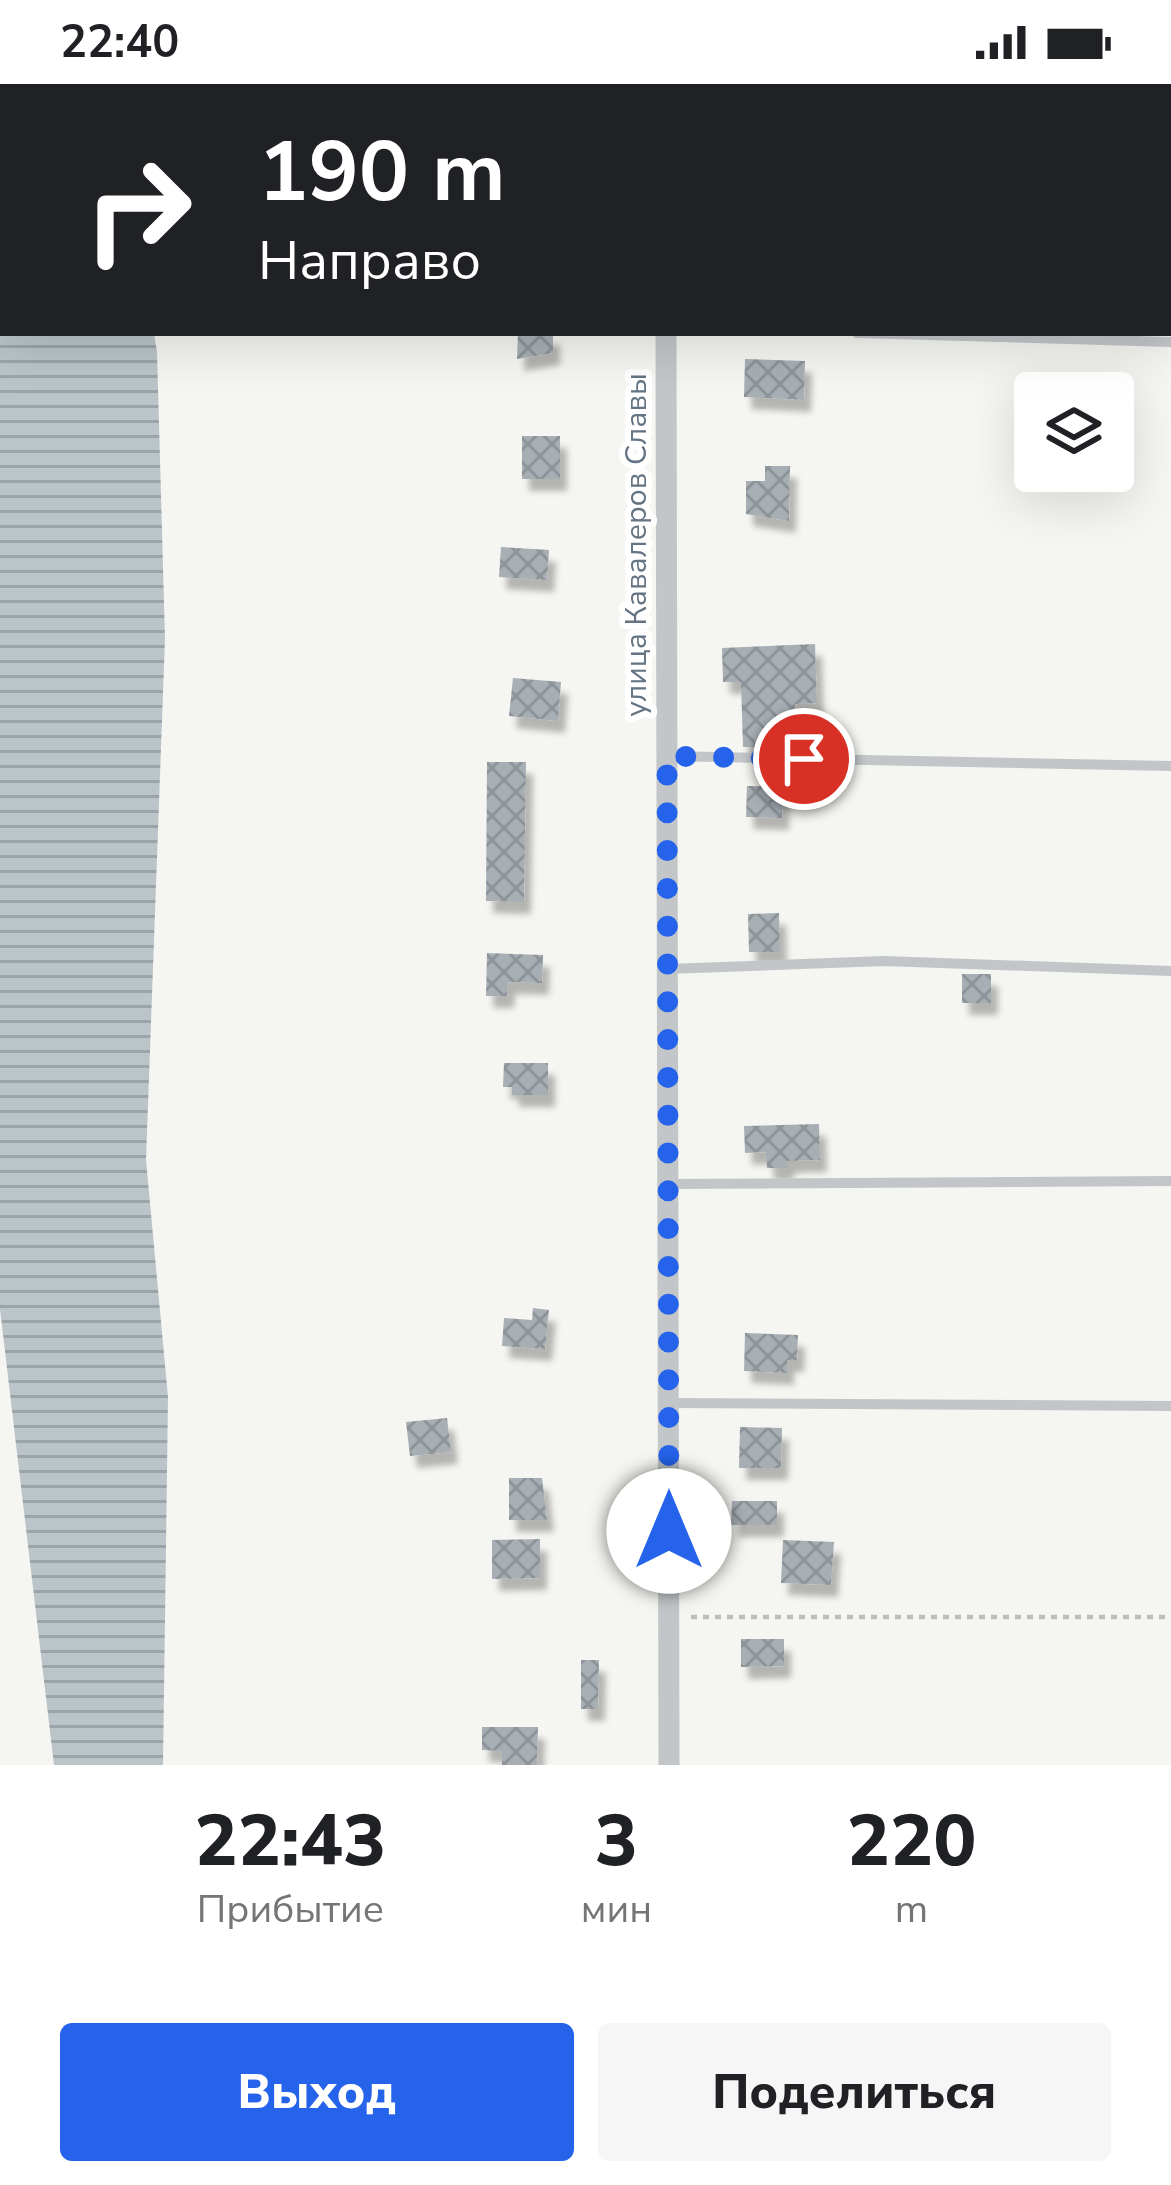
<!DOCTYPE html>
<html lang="ru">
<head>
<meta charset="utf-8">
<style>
	body { margin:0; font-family:"Nunito Sans",sans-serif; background:#f6f6f6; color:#202124; height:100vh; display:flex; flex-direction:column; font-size:45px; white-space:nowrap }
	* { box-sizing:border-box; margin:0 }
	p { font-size:39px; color:#757577 }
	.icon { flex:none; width:66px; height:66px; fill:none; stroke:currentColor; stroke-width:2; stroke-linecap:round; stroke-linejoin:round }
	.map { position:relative; height:1681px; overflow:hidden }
	.details { display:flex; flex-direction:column; background:#fff; flex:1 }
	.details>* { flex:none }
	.top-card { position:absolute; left:0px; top:0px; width:1173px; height:252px; box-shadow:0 12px 48px #0002; background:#202124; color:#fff; overflow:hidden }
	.fabs { position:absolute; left:1014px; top:288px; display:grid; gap:24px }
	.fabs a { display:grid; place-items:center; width:120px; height:120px; border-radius:12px; background:#fff; box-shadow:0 12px 48px #0002; font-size:60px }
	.pin { position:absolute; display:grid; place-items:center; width:102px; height:102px; color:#fff; margin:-51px; border:6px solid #fff; border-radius:50%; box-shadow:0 3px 12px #0007 }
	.me { position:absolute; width:132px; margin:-66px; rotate:0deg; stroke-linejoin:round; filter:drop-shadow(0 0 9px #0008) }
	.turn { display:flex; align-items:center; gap:42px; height:252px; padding:0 60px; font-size:54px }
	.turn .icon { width:156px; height:156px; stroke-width:2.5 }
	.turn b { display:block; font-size:84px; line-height:102px }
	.eta { display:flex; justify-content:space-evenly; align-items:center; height:204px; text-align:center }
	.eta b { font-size:72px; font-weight:800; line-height:84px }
	.cta { display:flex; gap:24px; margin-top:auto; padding:24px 60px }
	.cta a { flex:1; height:138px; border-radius:12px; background:#2563eb; color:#fff; font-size:48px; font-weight:800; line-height:138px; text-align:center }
	.cta a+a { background:#f6f6f6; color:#202124 }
	.status { display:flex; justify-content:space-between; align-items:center; height:84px; padding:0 60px; background:#fff; direction:ltr }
	.status svg { height:33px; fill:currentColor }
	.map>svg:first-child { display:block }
	.water { fill:url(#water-rules) }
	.building { fill:url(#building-cross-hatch); filter:url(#shadow) }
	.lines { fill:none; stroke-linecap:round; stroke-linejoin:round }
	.path { stroke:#bcbec0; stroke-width:4.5; stroke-dasharray:6 6; stroke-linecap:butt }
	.lane { stroke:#c2c6c9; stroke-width:10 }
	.street { stroke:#c2c6c9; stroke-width:21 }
	.route { stroke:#2563eb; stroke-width:21; stroke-dasharray:0 37.8 }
	.labels { text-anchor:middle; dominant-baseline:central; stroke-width:12; stroke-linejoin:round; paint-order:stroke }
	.street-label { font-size:30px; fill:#647483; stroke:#fff }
</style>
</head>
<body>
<div class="status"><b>22:40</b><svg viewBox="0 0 49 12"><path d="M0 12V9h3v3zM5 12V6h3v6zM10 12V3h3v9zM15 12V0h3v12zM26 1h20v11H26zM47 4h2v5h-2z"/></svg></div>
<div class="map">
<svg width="1171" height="1681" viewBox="0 0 1171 1681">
	<defs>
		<pattern id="water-rules" width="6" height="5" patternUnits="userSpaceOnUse" patternTransform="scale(3)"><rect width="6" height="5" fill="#bac4c9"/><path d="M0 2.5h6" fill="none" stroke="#9ba4a9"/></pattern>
		<pattern id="building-cross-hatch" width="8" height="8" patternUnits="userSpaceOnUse" patternTransform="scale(3)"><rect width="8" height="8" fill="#a7afb5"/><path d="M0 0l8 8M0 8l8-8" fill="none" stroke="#8c9399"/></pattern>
		<filter id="shadow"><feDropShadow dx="7" dy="12" stdDeviation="3" flood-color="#0004"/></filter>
	</defs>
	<rect width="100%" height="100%" fill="#f5f5f1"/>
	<polygon class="water" points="0,0 118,3 3,3 3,249 154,249 157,268 165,554 146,1076 168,1313 163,1681 54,1681 0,1225"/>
	<g class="building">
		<polygon points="518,249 553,249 553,269 517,275"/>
		<polygon points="745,275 805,277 804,316 744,313"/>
		<rect x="522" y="352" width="38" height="43"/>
		<polygon points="765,382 790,382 789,437 746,430 746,397 765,397"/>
		<polygon points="501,463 549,466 547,496 499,493"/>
		<polygon points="815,560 817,619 795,620 797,662 743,663 741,598 723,598 722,564"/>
		<polygon points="513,594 561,598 558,637 509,632"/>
		<polygon points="487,678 526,678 524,818 486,817"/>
		<polygon points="747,702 783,702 782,734 746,733"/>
		<polygon points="779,829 780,868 749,868 748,830"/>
		<polygon points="487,869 543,871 542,899 508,898 507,912 486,912"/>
		<rect x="962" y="890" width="29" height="29"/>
		<polygon points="504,979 548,979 548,1011 512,1011 512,1003 503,1003"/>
		<polygon points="819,1040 820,1076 787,1077 787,1084 767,1084 766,1068 745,1069 744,1042"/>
		<polygon points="533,1224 549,1226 545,1265 502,1262 504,1234 532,1236"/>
		<polygon points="745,1249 798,1251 797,1276 787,1276 787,1289 744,1287"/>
		<polygon points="447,1334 451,1368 410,1372 406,1338"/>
		<polygon points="740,1343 782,1344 781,1384 739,1384"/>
		<polygon points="509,1394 542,1394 547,1436 509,1436"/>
		<polygon points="732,1417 777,1417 777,1441 731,1441"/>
		<polygon points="540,1455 540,1494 492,1495 492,1456"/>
		<polygon points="783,1456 834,1458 831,1501 781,1499"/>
		<polygon points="741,1555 784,1555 784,1582 741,1583"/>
		<polygon points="581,1576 599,1576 598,1625 581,1625"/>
		<polygon points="482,1643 538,1643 537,1681 502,1681 502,1667 482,1666"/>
	</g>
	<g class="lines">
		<polyline class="path" points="691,1533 1171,1533"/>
		<g class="lane">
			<polyline points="1170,33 1171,33"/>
			<polyline points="857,249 1171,258"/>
			<polyline points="667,672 1171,682"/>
			<polyline points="667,885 884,877 1171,887"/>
			<polyline points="668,1100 1171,1097"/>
			<polyline points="669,1319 1171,1322"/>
		</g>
		<g class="street">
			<polyline points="666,3 666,0"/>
			<polyline points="666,249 669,1681"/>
		</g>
	</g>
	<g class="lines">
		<polyline class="route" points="669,1447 667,672 804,675"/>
	</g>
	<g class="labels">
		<g class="street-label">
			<text transform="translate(636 461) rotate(-90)">улица Кавалеров Славы</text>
		</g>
	</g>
</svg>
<div class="fabs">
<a><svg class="icon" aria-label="layers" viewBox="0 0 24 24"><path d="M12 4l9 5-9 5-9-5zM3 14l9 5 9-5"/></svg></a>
</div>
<div class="pin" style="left:804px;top:675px;background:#d93025"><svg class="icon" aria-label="arrive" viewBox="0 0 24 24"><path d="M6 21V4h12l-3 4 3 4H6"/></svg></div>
<svg class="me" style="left:669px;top:1447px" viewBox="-20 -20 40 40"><circle r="19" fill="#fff"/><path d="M0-13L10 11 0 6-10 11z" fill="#2563eb"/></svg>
<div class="top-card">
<div class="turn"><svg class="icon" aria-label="right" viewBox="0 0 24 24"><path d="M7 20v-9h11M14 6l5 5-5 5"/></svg><div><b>190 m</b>Направо</div></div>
</div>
</div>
<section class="details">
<div class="eta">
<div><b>22:43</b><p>Прибытие</p></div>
<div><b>3</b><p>мин</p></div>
<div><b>220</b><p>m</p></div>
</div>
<div class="cta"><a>Выход</a><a>Поделиться</a></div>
</section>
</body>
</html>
